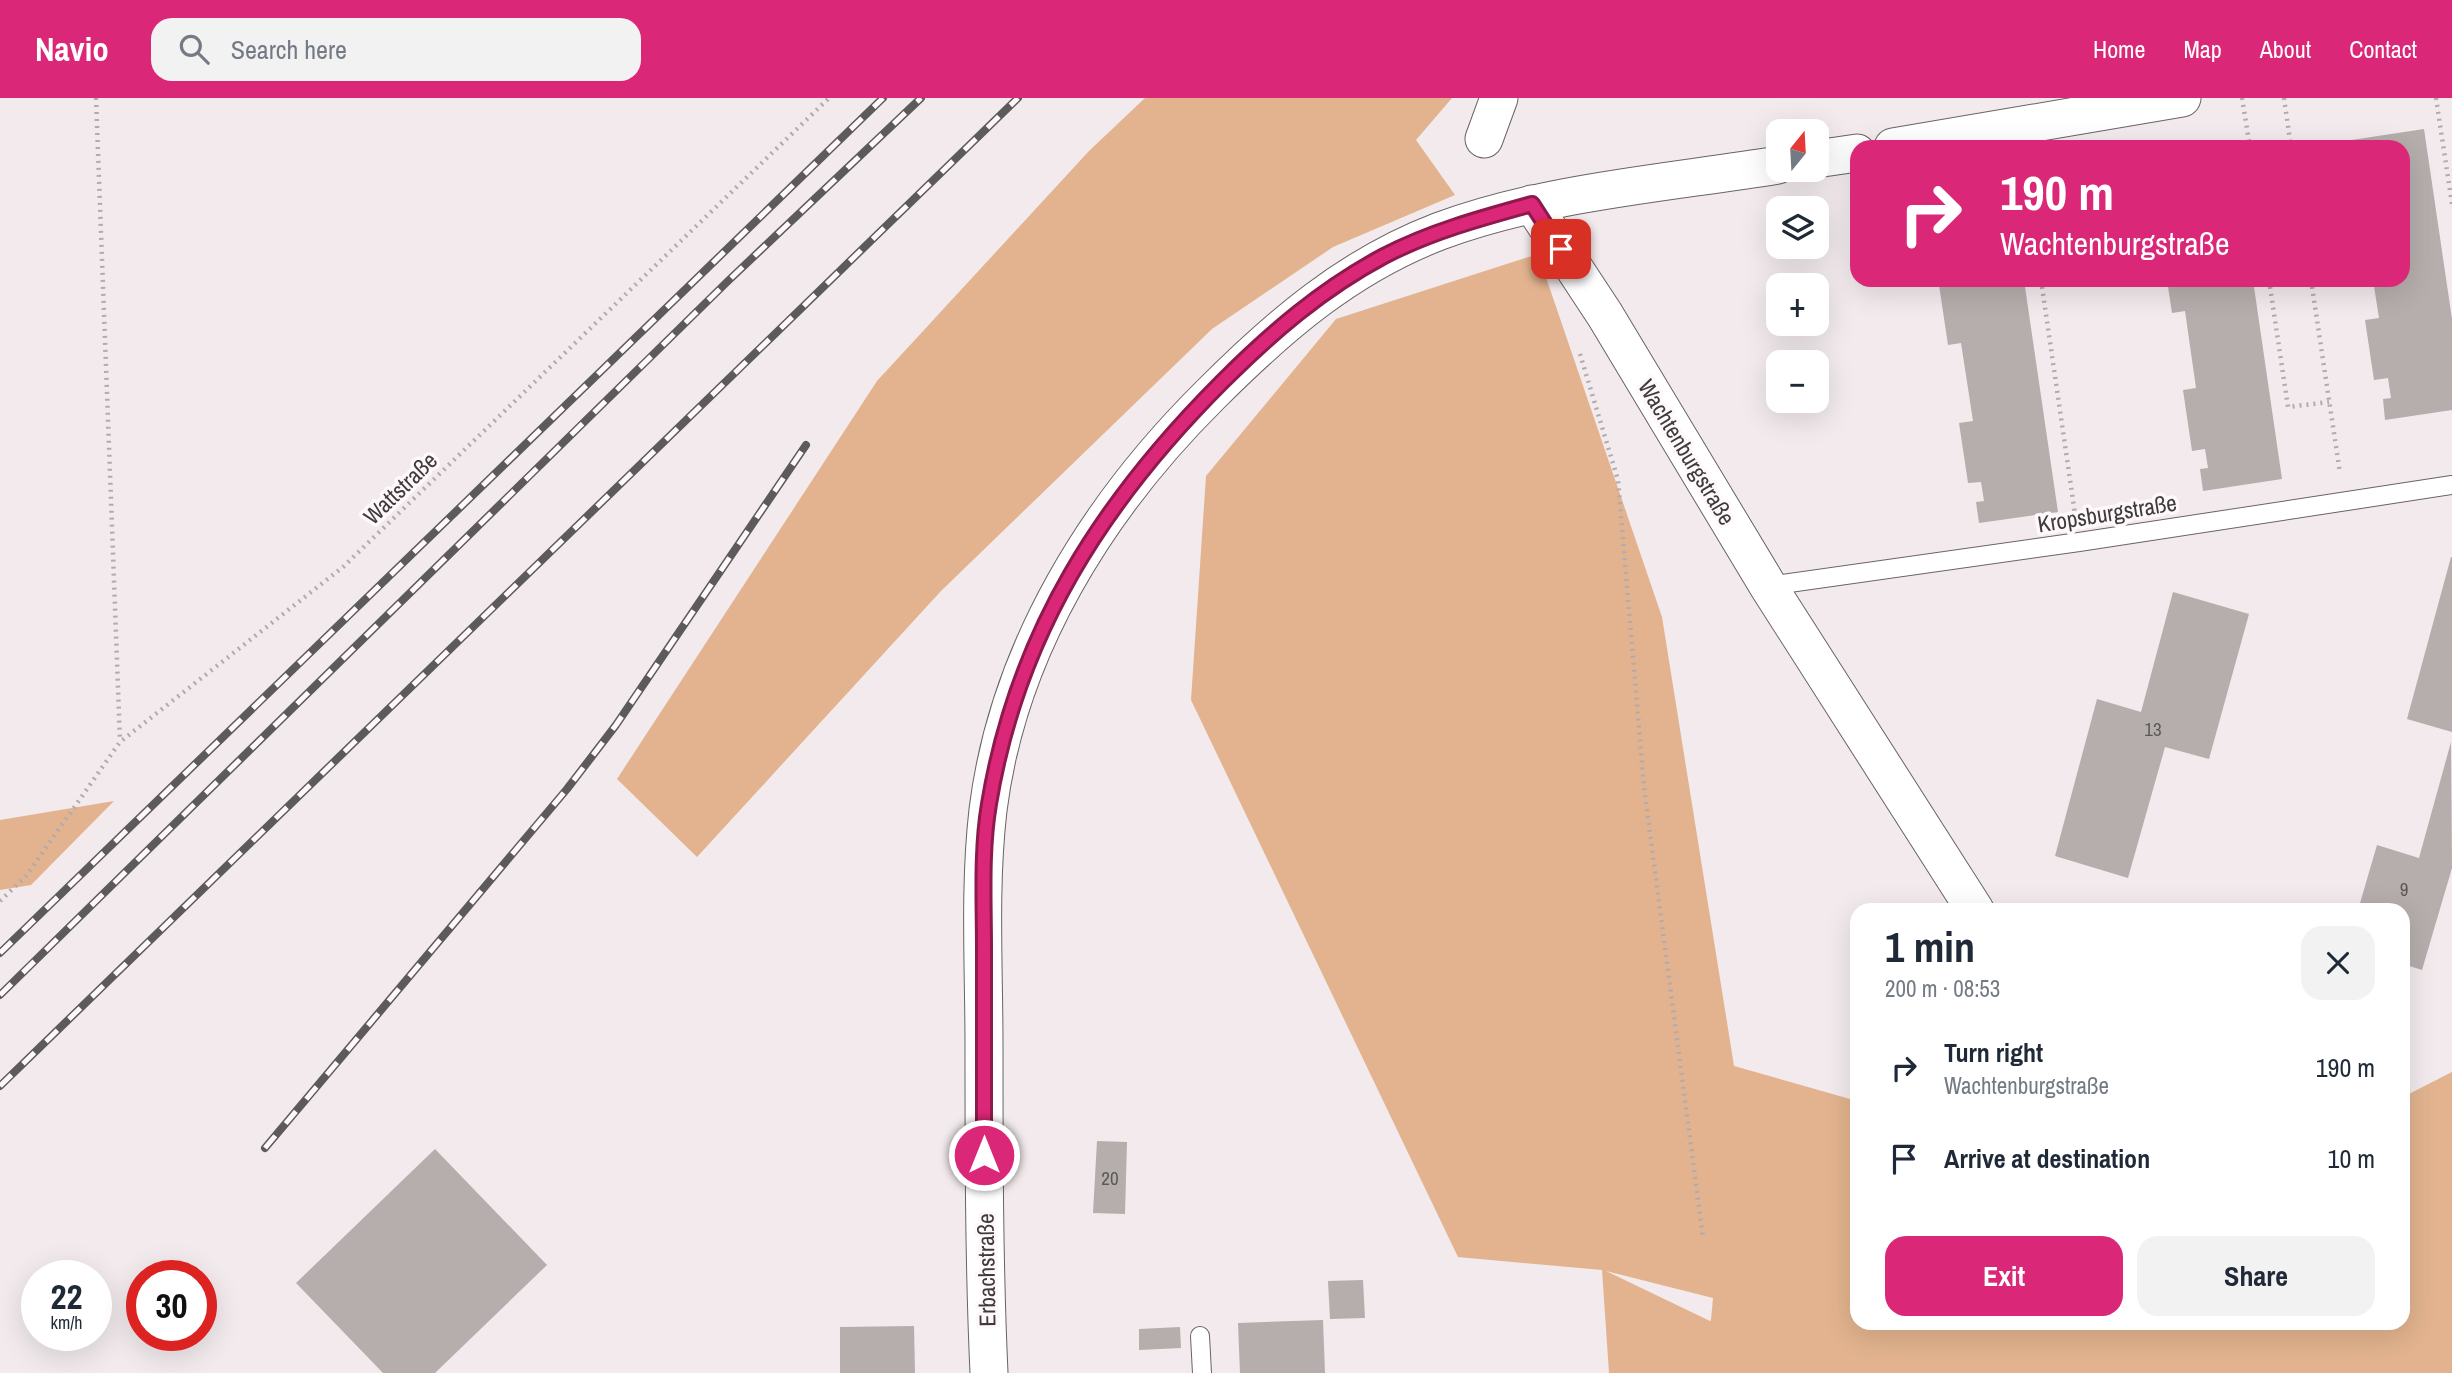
<!DOCTYPE html>
<html lang="en">
<head>
<meta charset="utf-8">
<style>
	body { margin:0; font-family:"Archivo Narrow",sans-serif; background:#f2f2f3; color:#1f2937; height:100vh; display:flex; flex-direction:column; font-size:26px; white-space:nowrap }
	* { box-sizing:border-box; margin:0 }
	p { font-size:23px; color:#747a83 }
	.icon { flex:none; width:38px; height:38px; fill:none; stroke:currentColor; stroke-width:2; stroke-linecap:round; stroke-linejoin:round }
	.map { position:relative; flex:1; overflow:hidden }
	.sheet { position:absolute; left:1850px; top:805px; width:560px; height:427px; display:flex; flex-direction:column; background:#fff; border-radius:21px; box-shadow:0 7px 28px #0002 }
	.sheet>* { flex:none }
	.top-card { position:absolute; left:1850px; top:42px; width:560px; height:147px; border-radius:21px; box-shadow:0 7px 28px #0002; background:#db2777; color:#fff; overflow:hidden }
	.needle { width:46px; rotate:18deg }
	.fabs { position:absolute; left:1766px; top:21px; display:grid; gap:14px }
	.fabs a { display:grid; place-items:center; width:63px; height:63px; border-radius:14px; background:#fff; box-shadow:0 7px 28px #0002; font-size:35px }
	.speed { position:absolute; left:21px; top:1162px; display:flex; gap:14px; font-size:35px; font-weight:700; text-align:center }
	.speed>* { display:grid; place-content:center; width:91px; height:91px; border-radius:50%; background:#fff; box-shadow:0 7px 28px #0002; line-height:1 }
	.speed small { font-size:18px; font-weight:400 }
	.speed .limit { border:10px solid #d22; background:#fff; color:#111 }
	.pin { position:absolute; display:grid; place-items:center; width:60px; height:60px; color:#fff; margin:-30px; border-radius:14px; box-shadow:0 4px 10px #0006 }
	.me { position:absolute; width:77px; margin:-38px; rotate:0deg; stroke-linejoin:round; filter:drop-shadow(0 0 5px #0008) }
	.turn { display:flex; align-items:center; gap:24px; height:147px; padding:0 35px; font-size:32px }
	.turn .icon { width:91px; height:91px; stroke-width:2.5 }
	.turn b { display:block; font-size:49px; line-height:60px }
	.round { display:grid; place-items:center; flex:none; width:74px; height:74px; border-radius:21px; background:#f2f2f3 }
	.head { display:flex; align-items:center; justify-content:space-between; height:119px; padding:0 35px }
	h1 { font-size:42px; font-weight:700; line-height:52px }
	.primary-button { display:flex; gap:14px; margin-top:auto; padding:14px 35px }
	.primary-button a { flex:1; height:80px; border-radius:21px; background:#db2777; color:#fff; font-size:28px; font-weight:700; line-height:80px; text-align:center }
	.primary-button a+a { background:#f2f2f3; color:#1f2937 }
	ul { padding:0; list-style:none }
	li { display:flex; align-items:center; gap:21px; height:91px; padding:0 35px }
	li div { flex:1 }
	li b { display:block; font-size:26px }
	li em { font-style:normal }
	header { display:flex; align-items:center; gap:42px; box-sizing:border-box; height:98px; padding:0 35px; background:#db2777; color:#fff }
	header strong { font-size:33px }
	nav { display:flex; gap:38px; margin-inline-start:auto; font-size:24px }
	.search { width:490px; height:63px; background:#f2f2f3; display:flex; align-items:center; gap:18px; box-sizing:border-box; padding:0 24px; border-radius:21px; color:#747a83; font-size:26px }
	.map>svg:first-child { display:block }
	.green { fill:#e2b38e; fill-rule:evenodd }
	.building { fill:#b5aeac }
	.lines { fill:none; stroke-linecap:round; stroke-linejoin:round }
	.lane-casing { stroke:#6a6365; stroke-width:20 }
	.street-casing { stroke:#6a6365; stroke-width:39 }
	.path { stroke:#b2abad; stroke-width:4.5; stroke-dasharray:2 5; stroke-linecap:butt }
	.lane { stroke:#fff; stroke-width:18 }
	.street { stroke:#fff; stroke-width:37 }
	.rail-casing { stroke:#5d5a5b; stroke-width:8 }
	.rail { stroke:#fff8fa; stroke-width:5; stroke-dasharray:16; stroke-linecap:butt }
	.route-casing { stroke:#8e194d; stroke-width:18 }
	.route { stroke:#db2777; stroke-width:12 }
	.labels { text-anchor:middle; dominant-baseline:central; stroke-width:7; stroke-linejoin:round; paint-order:stroke }
	.number-label { font-size:19px; fill:#5c5858 }
	.street-label { font-size:23px; fill:#3e3b3c; stroke:#fff8fa }
</style>
</head>
<body>
<header>
<strong>Navio</strong>
<div class="search"><svg class="icon" aria-label="search" viewBox="0 0 24 24"><circle cx="10" cy="10" r="6"/><path d="M15 15l6 6"/></svg>Search here</div>
<nav><a>Home</a><a>Map</a><a>About</a><a>Contact</a></nav>
</header>
<div class="map">
<svg width="2452" height="1275" viewBox="0 0 2452 1275">
	<rect width="100%" height="100%" fill="#f2eaec"/>
	<g class="green">
		<polygon points="1145,0 1452,0 1416,42 1455,97 1333,149 1212,231 941,493 697,759 617,681 877,283 1089,53"/>
		<path d="M1538,156L1662,519L1734,968L1857,1003V1225H2403V999L2452,974V1275H1609L1602,1172L1458,1159L1191,602L1206,378L1336,221ZM1606,1173L1713,1200L1711,1222L1710,1223Z"/>
		<polygon points="114,703 31,787 0,792 0,722"/>
	</g>
	<g class="building">
		<polygon points="2424,31 2452,221 2452,312 2385,322 2383,301 2391,300 2388,280 2374,282 2365,222 2379,220 2373,182 2403,182 2403,49 2346,49 2345,43"/>
		<polygon points="1952,182 2024,182 2058,414 1979,425 1976,404 1984,403 1981,384 1968,385 1959,325 1973,323 1961,245 1948,247 1939,187 1952,185"/>
		<polygon points="2167,182 2253,182 2282,381 2203,393 2200,371 2208,370 2205,351 2192,353 2183,292 2196,290 2185,213 2172,215"/>
		<polygon points="2451,459 2452,459 2452,634 2407,621"/>
		<polygon points="2173,494 2249,516 2209,661 2165,649 2128,780 2055,758 2097,601 2141,614"/>
		<polygon points="2451,644 2452,770 2422,872 2403,866 2403,812 2358,812 2377,747 2419,760"/>
		<polygon points="1097,1043 1127,1044 1125,1116 1093,1115"/>
		<polygon points="435,1051 547,1167 435,1275 383,1275 296,1185"/>
		<polygon points="1363,1182 1365,1220 1330,1221 1328,1183"/>
		<polygon points="1323,1222 1325,1275 1240,1275 1238,1225"/>
		<polygon points="914,1228 915,1275 840,1275 840,1229"/>
		<polygon points="1180,1229 1181,1250 1139,1252 1139,1231"/>
	</g>
	<g class="lines">
		<g class="lane-casing">
			<g id="lane">
				<polyline points="1768,488 2079,444 2452,387"/>
				<polyline points="1200,1238 1202,1275"/>
			</g>
		</g>
		<g class="street-casing">
			<g id="street">
				<polyline points="1484,41 1499,0"/>
				<polyline points="1893,49 2182,0"/>
				<polyline points="1816,61 1857,55"/>
				<polyline points="1532,106 1605,217 1768,488 1975,812"/>
				<path d="M989,1275C984,1166 984,1057 984,947C984,869 979,790 988,712C1008,552 1097,409 1210,297C1279,228 1348,168 1440,133C1545,94 1667,85 1778,67"/>
			</g>
		</g>
		<g class="path">
			<polyline points="96,0 120,643"/>
			<polyline points="2242,0 2250,49"/>
			<polyline points="2284,0 2291,49"/>
			<polyline points="2436,0 2452,106"/>
			<polyline points="2041,182 2075,416"/>
			<polyline points="2269,182 2288,309 2329,304"/>
			<polyline points="2311,182 2340,375"/>
			<polyline points="1580,256 1618,382 1644,689 1703,1140"/>
			<polyline points="0,803 26,778 120,644 343,469 829,0"/>
		</g>
		<use href="#lane" class="lane"/>
		<use href="#street" class="street"/>
		<g class="rail-casing">
			<g id="rail">
				<polyline points="0,855 883,0"/>
				<polyline points="0,897 728,183 921,0"/>
				<polyline points="0,988 1018,0"/>
				<polyline points="265,1050 567,691 616,627 806,347"/>
			</g>
		</g>
		<use href="#rail" class="rail"/>
	</g>
	<g class="lines">
		<g class="route-casing">
			<path id="route" d="M984,1057C984,988 984,919 984,851C984,803 981,753 989,706C1017,536 1102,404 1222,284C1271,235 1322,191 1384,158C1430,134 1481,120 1532,106L1561,151"/>
		</g>
		<use href="#route" class="route"/>
	</g>
	<g class="labels">
		<g class="number-label">
			<text x="2153" y="631">13</text>
			<text x="2404" y="791">9</text>
			<text x="1110" y="1080">20</text>
		</g>
		<g class="street-label">
			<text transform="translate(1687 354) rotate(59)">Wachtenburgstraße</text>
			<text transform="translate(400 390) rotate(-44)">Wattstraße</text>
			<text transform="translate(2107 415) rotate(-9)">Kropsburgstraße</text>
			<text transform="translate(986 1172) rotate(-91)">Erbachstraße</text>
		</g>
	</g>
</svg>
<div class="fabs">
<a><svg class="needle" viewBox="-14 -14 28 28"><path d="M0-13l5 13h-10z" fill="#e53935"/><path d="M0 13l5-13h-10z" fill="#747a83"/></svg></a>
<a><svg class="icon" aria-label="layers" viewBox="0 0 24 24"><path d="M12 4l9 5-9 5-9-5zM3 14l9 5 9-5"/></svg></a>
<a>+</a>
<a>−</a>
</div>
<div class="speed"><div>22<small>km/h</small></div><div class="limit">30</div></div>
<div class="pin" style="left:1561px;top:151px;background:#d93025"><svg class="icon" aria-label="arrive" viewBox="0 0 24 24"><path d="M6 21V4h12l-3 4 3 4H6"/></svg></div>
<svg class="me" style="left:984px;top:1057px" viewBox="-20 -20 40 40"><circle r="17" fill="#db2777" stroke="#fff" stroke-width="3"/><path d="M0-11L8 9 0 5-8 9z" fill="#fff"/></svg>
<div class="top-card">
<div class="turn"><svg class="icon" aria-label="right" viewBox="0 0 24 24"><path d="M7 20v-9h11M14 6l5 5-5 5"/></svg><div><b>190 m</b>Wachtenburgstraße</div></div>
</div>
<section class="sheet">
<div class="head"><div><h1>1 min</h1><p>200 m · 08:53</p></div><a class="round"><svg class="icon" aria-label="close" viewBox="0 0 24 24"><path d="M6 6l12 12M18 6L6 18"/></svg></a></div>
<ul>
<li><svg class="icon" aria-label="right" viewBox="0 0 24 24"><path d="M7 20v-9h11M14 6l5 5-5 5"/></svg><div><b>Turn right</b><p>Wachtenburgstraße</p></div><em>190 m</em></li>
<li><svg class="icon" aria-label="arrive" viewBox="0 0 24 24"><path d="M6 21V4h12l-3 4 3 4H6"/></svg><div><b>Arrive at destination</b></div><em>10 m</em></li>
</ul>
<div class="primary-button"><a>Exit</a><a>Share</a></div>
</section>
</div>
</body>
</html>
